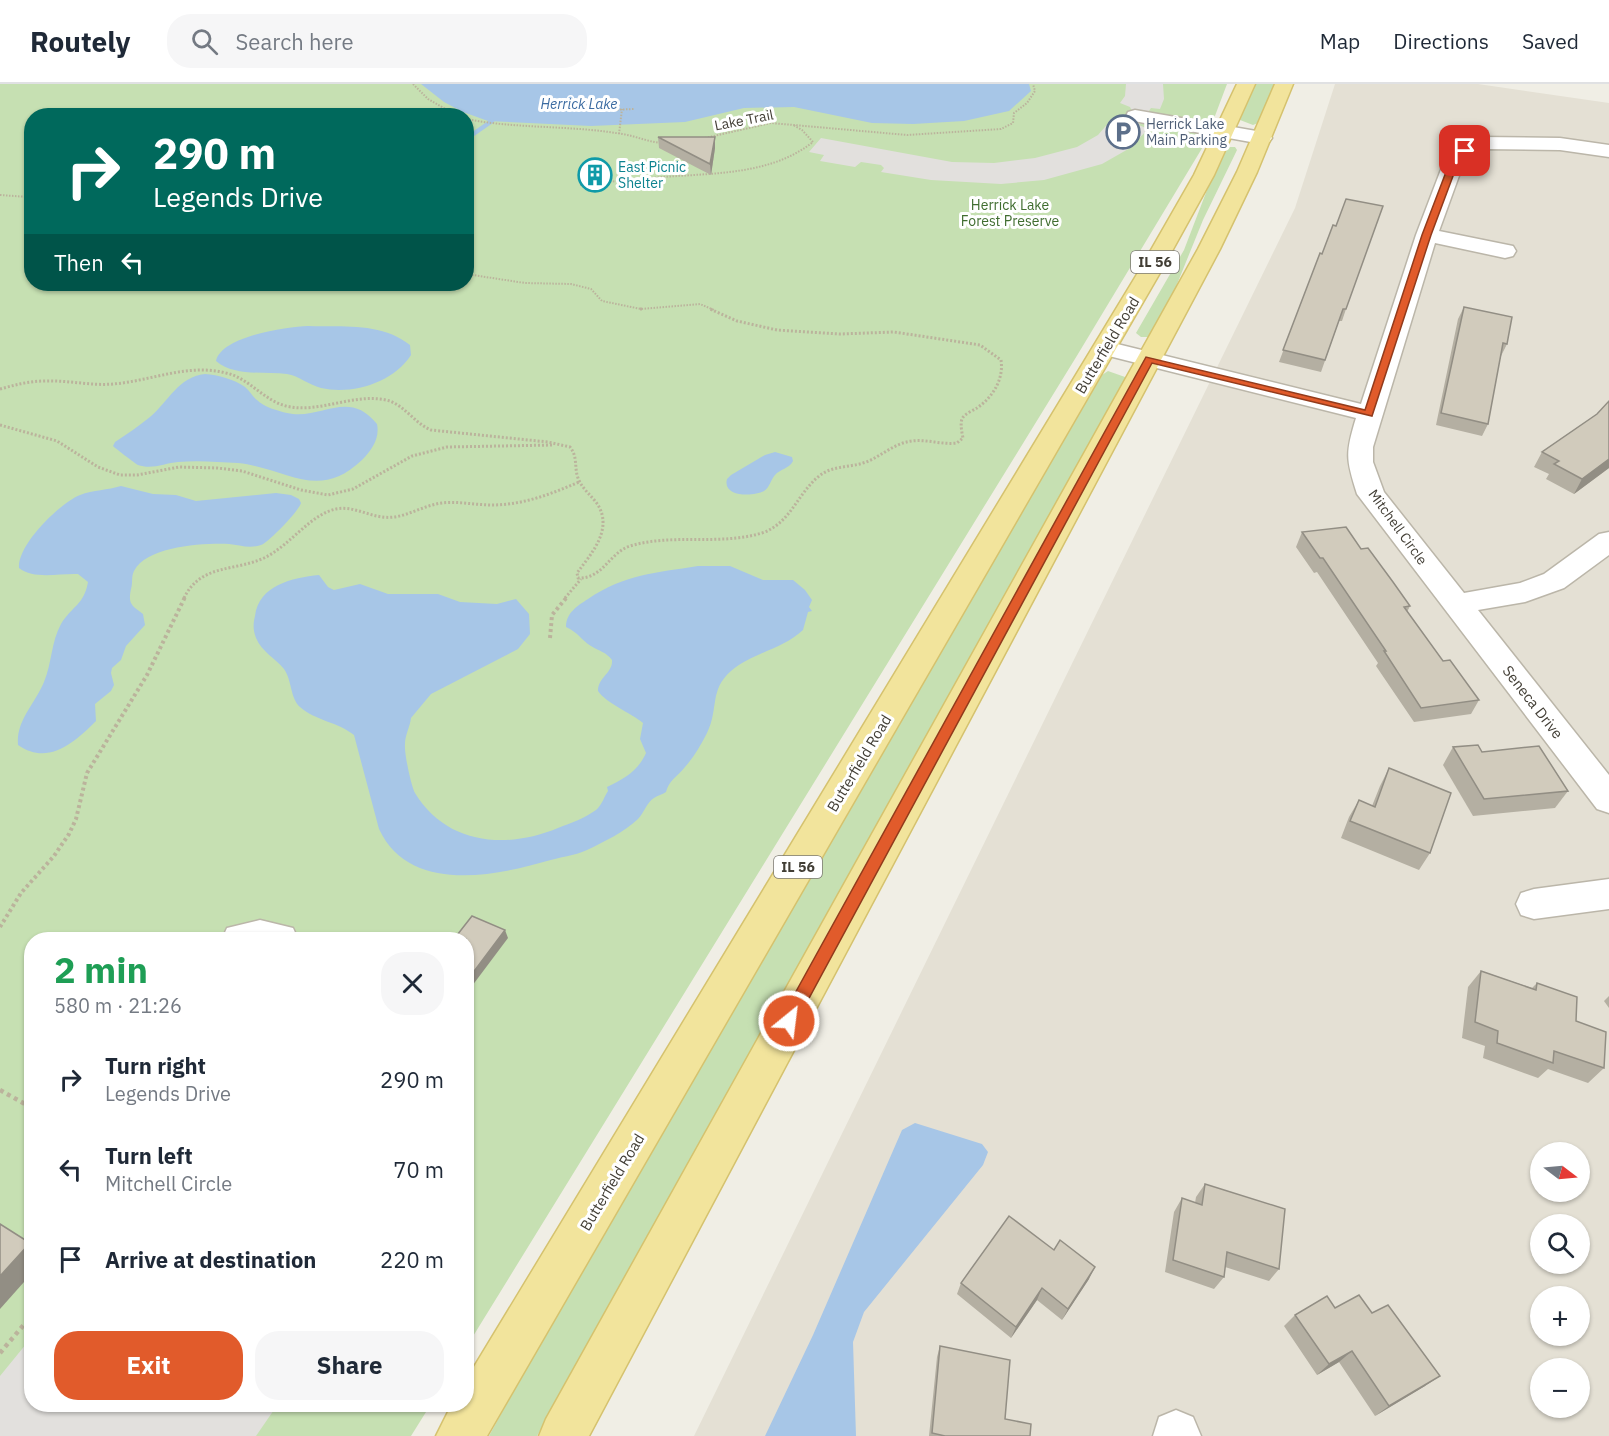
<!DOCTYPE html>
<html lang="en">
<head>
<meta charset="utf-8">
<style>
	body { margin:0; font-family:"IBM Plex Sans",sans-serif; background:#f6f6f7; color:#1f2937; height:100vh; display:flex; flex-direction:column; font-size:22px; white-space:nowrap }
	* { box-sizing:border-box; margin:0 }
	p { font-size:20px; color:#747a83 }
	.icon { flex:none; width:33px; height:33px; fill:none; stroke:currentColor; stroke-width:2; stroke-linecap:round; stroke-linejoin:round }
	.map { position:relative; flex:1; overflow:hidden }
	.panel { position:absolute; left:24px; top:848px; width:450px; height:480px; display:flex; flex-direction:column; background:#fff; border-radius:24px; box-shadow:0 2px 4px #0004 }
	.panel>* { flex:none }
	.guide { position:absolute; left:24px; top:24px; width:450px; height:183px; border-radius:24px; box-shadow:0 2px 4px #0004; background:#00695c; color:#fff; overflow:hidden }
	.needle { width:39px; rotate:106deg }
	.controls { position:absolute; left:1530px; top:1058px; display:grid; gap:12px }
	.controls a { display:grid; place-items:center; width:60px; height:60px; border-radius:50%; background:#fff; box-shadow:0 2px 4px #0004; font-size:30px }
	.pin { position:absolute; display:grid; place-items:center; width:51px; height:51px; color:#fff; margin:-26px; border-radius:12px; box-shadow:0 3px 9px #0006 }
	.me { position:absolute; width:66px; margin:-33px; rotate:29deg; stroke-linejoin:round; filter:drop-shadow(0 0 4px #0008) }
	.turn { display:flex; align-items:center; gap:21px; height:126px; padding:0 30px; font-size:27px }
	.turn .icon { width:78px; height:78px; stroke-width:2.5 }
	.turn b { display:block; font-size:42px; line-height:51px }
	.then { display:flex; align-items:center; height:57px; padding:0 30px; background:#0003; gap:12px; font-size:22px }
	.round { display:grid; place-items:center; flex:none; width:63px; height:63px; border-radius:24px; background:#f6f6f7 }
	.summary { display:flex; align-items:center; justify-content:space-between; height:102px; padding:0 30px }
	h1 { font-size:36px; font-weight:700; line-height:45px; color:#1e9e55 }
	.cta { display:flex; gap:12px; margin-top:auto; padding:12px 30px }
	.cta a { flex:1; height:69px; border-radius:24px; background:#e15b2b; color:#fff; font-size:24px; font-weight:700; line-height:69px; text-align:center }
	.cta a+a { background:#f6f6f7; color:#1f2937 }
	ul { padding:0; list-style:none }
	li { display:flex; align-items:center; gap:18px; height:90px; padding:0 30px }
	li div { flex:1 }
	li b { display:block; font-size:22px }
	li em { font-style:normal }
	header { display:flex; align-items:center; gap:36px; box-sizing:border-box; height:84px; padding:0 30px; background:#fff; border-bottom:2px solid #e0e1e3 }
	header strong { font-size:28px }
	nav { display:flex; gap:33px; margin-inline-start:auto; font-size:21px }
	.search { width:420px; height:54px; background:#f6f6f7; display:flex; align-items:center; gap:15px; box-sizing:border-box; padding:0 21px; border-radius:24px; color:#747a83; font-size:22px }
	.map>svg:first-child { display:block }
	.residential { fill:#e4e0d4; fill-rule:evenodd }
	.green { fill:#c6e0b2; fill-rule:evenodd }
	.parking { fill:#e2e0dd }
	.water { fill:#a7c6e7 }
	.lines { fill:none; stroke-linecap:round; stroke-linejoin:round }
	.stream { stroke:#a7c6e7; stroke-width:4.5 }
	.minor-casing { stroke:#bbb6a9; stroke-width:3 }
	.major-casing { stroke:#d5c26e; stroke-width:3 }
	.path-far3 { stroke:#bbb39c; stroke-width:2; stroke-dasharray:1.5 1.5; stroke-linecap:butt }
	.path-far2 { stroke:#bbb39c; stroke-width:3; stroke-dasharray:2 2; stroke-linecap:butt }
	.path-far1 { stroke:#bbb39c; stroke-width:4; stroke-dasharray:3 3; stroke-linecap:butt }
	.path { stroke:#bbb39c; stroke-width:4.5; stroke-dasharray:4 4; stroke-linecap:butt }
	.minor { fill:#fff; fill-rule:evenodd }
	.major { fill:#f2e49c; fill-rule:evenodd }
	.wall { fill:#b4afa2 }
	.shaded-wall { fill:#928e84 }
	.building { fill:#d1cbbc; stroke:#928e84; stroke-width:1.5 }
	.route { fill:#e15b2b; stroke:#923b1c; stroke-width:1.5 }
	.labels { text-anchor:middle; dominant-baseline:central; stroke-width:6; stroke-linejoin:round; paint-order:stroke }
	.far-water-label { font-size:14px; font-style:italic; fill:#3b6ba1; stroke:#fff }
	.far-street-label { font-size:14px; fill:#423e35; stroke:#fff }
	.far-service-label { font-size:14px; fill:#4e5e75; stroke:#fff; text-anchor:start }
	.far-culture-label { font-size:14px; fill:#0d838f; stroke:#fff; text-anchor:start }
	.far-park-label { font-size:14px; fill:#406d30; stroke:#fff }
	.shield { fill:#fff; stroke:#7b7872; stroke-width:1.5 }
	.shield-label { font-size:14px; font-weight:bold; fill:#423e35 }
	.street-label { font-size:15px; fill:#423e35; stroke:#fff }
</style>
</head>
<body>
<header>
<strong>Routely</strong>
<div class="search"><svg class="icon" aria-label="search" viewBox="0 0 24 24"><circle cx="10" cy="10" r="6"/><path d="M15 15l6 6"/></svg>Search here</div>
<nav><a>Map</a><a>Directions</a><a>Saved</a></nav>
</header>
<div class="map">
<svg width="1609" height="1352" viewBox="0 0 1609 1352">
	<rect width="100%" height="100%" fill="#f0eee5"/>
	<path class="residential" d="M1335,0H1478L1609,19V1352H694L1295,124ZM1540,1068H1580V1107H1540ZM1540,1140H1580V1179H1540ZM1540,1212H1580V1251H1540ZM1540,1284H1580V1323H1540Z"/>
	<g class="green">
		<path d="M0,0H1227L1204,61L1078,270L467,1262L466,855H32V1320H431L411,1352H0ZM32,32H466V200H32Z"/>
		<polygon points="1254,0 1274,0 1258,39 1253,41 1240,36"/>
		<polygon points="1227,63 1235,63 1237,66 1203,136 1171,215 1149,253 1141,253 1136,249 1184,166 1212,93"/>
		<polygon points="1108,287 1125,293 1125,297 537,1352 489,1352 530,1277 683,1011 1102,291"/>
	</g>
	<g class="parking">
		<polygon points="1126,0 1163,0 1164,15 1160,25 1151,24 1139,41 1148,45 1130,64 1102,80 1044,96 1001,100 931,96 881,88 884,84 881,81 861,78 855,83 820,77 824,71 809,68 821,54 952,78 994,79 1035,74 1077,63 1098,51 1111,36 1122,38 1127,35 1132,27 1130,23 1120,19 1125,12"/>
		<polygon points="31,1254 32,1320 278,1320 256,1352 0,1352 0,1292"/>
	</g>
	<g class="water">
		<polygon points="421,0 1029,0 1031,7 1009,27 964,37 913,40 872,39 794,23 744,24 685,38 591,42 488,37 463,28 444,18"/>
		<path d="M308,242C341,243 382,238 410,261L411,271C393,299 352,311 321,304C309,301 299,292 287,290C264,287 235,293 216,277C221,252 286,243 308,242Z"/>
		<path d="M205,290C218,291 234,295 245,303C250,307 252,312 257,316C264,323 278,327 287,329C321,337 348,304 377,340C380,354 372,366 362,376C318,418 287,384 238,379C218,378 198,376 178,378C165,379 152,386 138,381C136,380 116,365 113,362L115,358C127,350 139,342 150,333C169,317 178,293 205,290Z"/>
		<path d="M775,368L792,373L793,377C789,385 780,385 775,391C770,397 770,403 764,407C753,413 722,413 727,395L731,391L765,371Z"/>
		<path d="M121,402L153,410L176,411L196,417L276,409L291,411L299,415L301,419C299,427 268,459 261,461C250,465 239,461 229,460C203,459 147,462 134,487C131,493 133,499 131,505C128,520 131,521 143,530L145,541L126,562L121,576L112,584L111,589L114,601L111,607L95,620L96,637C74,659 48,682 18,661C16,636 35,620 44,598C52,579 51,558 61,540C72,522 84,521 88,498L78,490C60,489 34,496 19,484C17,461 60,419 80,411C93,406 108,406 121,402Z"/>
		<path d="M698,482H730L763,496H793L805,506L812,516L809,523L812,527L808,528L803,546C783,565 752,569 731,587C709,606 719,625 707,649C701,661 694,673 685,683C677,693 669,696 666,708C662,711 658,711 654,714C647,718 644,729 638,735C624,748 604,758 587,766C574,772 560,773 547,777C492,793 409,809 379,745L354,651C338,638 316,637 300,623C290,614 292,596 284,585C275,574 262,568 256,554C253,546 253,540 255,532C259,501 292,494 319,491L328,503L334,506L360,500L388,510H438L460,518L497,520L516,515L529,530L530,550L518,565L431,610L411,634C410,643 405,651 405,660C404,668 411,702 415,709C446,760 505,766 558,744C571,739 585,734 596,726C602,721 604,713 608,707L607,703C624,695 638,687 646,669L640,655L643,639C631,629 606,619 598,607C598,593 613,589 612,576C606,568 599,567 591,562C581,556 579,549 566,543C566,529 577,522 588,515C625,490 655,489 698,482Z"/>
		<polygon points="915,1039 982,1060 988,1068 983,1081 864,1228 853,1258 856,1352 765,1352 813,1251 902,1046"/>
	</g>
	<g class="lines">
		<polyline class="stream" points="466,55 492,37"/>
		<g class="minor-casing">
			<g id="minor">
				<polygon points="1135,26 1262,48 1269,50 1272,54 1269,58 1262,60 1128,36 1126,32 1128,28"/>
				<path d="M1480,53L1560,54L1609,61V73L1560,66L1484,65L1464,78L1439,147L1513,162L1516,167L1513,172L1505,174L1435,159L1373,363V378L1384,408L1464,509L1520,499L1544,490L1599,450L1609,448V471L1564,504L1525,518L1478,526L1609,691V729L1597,725L1357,410C1346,375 1345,370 1356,334L1097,269L1093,264L1097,259L1105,257L1361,320L1416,151L1445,75L1473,55Z"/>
				<polygon points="1609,795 1609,825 1534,835 1521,831 1516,820 1521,809 1534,805"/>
				<polygon points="260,836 293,844 298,855 222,855 227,844"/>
				<polygon points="1176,1326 1193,1333 1201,1352 1153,1352 1159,1333"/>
			</g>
		</g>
		<g class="major-casing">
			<g id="major">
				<polygon points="1237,0 1255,0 1214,91 1161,187 487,1352 436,1352 452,1320 466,1320 466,1296 1139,187 1194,91"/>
				<polygon points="1275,0 1293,0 1257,88 1220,165 589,1352 539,1352 546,1335 1198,165 1237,88"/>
			</g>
		</g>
		<g class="path-far3">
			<polyline points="413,0 428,15 458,32"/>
			<polyline points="608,26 635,25"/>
			<path d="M466,35C517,45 570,41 622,50C636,52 648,58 662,59"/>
			<polyline points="619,50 622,25"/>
			<polyline points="705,54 771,39 907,51 1001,45 1013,39 1014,29 1027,19 1035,7 1033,0"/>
			<path d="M580,101C608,98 635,95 663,93C714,89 771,91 813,58L802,46L793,41"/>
			<polyline points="0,111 28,113 26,131 32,139"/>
			<polyline points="466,190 525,199 571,200 591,205 602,217 641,225 700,220 714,226"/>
		</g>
		<g class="path-far2">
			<polyline points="640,225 644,225"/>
			<path d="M0,305C15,301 29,297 45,297C68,296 91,302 113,300C151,297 188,279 226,289C249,294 263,316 286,322C319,330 352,309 386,316C404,320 414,339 431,346L548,358L570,363C578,373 574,383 578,394C582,405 592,412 598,421C613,446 591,470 577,489L578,494C603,495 609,469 630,462C673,449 719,462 762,449C791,439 797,410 819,392C833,381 850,384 866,378C882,372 894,359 912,357C927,355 942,361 957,359L963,354C962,349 960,340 962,335C964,330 972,327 977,324C993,313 1004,295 1001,276L980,261L894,248L840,250L777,246L737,237L710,225"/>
			<polyline points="0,341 57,357 98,383 120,391 137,391 179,383 217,384 242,387 301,406 328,411 353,405 412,372 447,363 554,361"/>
			<path d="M184,514C201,479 236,488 266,473C290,461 311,430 336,425C356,421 373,436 394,433C410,431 425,421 442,419C458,417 475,421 492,421C523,421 551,410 579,398"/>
			<polyline points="565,514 581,495"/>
		</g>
		<g class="path-far1">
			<polyline points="550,554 552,531 567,513"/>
			<polyline points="0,843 21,809 54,772 69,750 76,735 87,689 147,591 185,513"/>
		</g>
		<g class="path">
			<polyline points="0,1006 32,1024"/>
			<polyline points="0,1269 32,1231"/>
		</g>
		<use href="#minor" class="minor"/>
		<use href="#major" class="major"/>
	</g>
	<g class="wall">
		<polygon points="658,53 715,64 711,91 659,64"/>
		<polygon points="1320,169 1346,225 1342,237 1339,237 1321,288 1279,278"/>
		<polygon points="1464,223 1507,260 1501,272 1500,272 1488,340 1482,352 1436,341 1458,235"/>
		<polygon points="1609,317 1609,384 1574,410 1546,395 1549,390 1534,383 1542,368 1597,330"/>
		<polygon points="1302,448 1361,465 1410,522 1407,528 1443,577 1479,616 1471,630 1414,638 1376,582 1378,579 1317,488 1314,489 1296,463"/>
		<polygon points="1453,663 1482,668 1568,707 1555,724 1473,732 1443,681"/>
		<polygon points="1389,684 1430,769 1419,786 1341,754 1349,733 1359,716 1372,722 1380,702"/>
		<polygon points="1481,887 1532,904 1537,899 1576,937 1604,984 1588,999 1548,985 1538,994 1483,974 1485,962 1462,954 1468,903"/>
		<polygon points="1609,912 1609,924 1604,917"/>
		<polygon points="1205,1100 1279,1185 1269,1197 1225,1183 1224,1193 1214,1205 1165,1188 1174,1128 1182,1114 1195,1119 1196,1113"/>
		<polygon points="1054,1166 1089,1195 1062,1236 1037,1216 1011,1254 957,1210 961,1199"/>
		<polygon points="1335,1224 1425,1302 1375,1332 1339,1278 1317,1291 1284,1242 1295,1231"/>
		<polygon points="940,1262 1005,1335 1030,1352 929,1352 937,1273"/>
	</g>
	<g class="shaded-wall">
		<polygon points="715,53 715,64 711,91 710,80"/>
		<polygon points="1609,375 1609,384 1574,410 1582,395"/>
		<polygon points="505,846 508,854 466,910 466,898"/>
		<polygon points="30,1159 32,1160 32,1189 0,1225 0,1192"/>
		<polygon points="1095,1183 1089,1195 1062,1236 1068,1225"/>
		<polygon points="1042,1204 1037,1216 1011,1254 1016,1243"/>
		<polygon points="1352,1267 1339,1278 1317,1291 1329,1280"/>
		<polygon points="1440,1292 1425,1302 1375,1332 1389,1322"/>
	</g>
	<g class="building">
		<polygon points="658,53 715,53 710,80"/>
		<polygon points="1346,115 1383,122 1346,225 1343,225 1325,276 1283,266 1320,169 1322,170 1333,141 1336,142"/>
		<polygon points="1464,223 1512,233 1507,260 1503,259 1488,340 1441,329"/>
		<polygon points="1609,317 1609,375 1582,395 1554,380 1559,377 1542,368 1597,330"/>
		<polygon points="1346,443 1361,465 1368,464 1393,498 1410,522 1404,523 1443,577 1450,576 1479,616 1421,624 1384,567 1386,567 1323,474 1320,474 1302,448"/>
		<polygon points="1478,661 1482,668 1539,662 1568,707 1484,715 1453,663"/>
		<polygon points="1389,684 1451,709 1430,769 1350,737 1359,716 1375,723"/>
		<polygon points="472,832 505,846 466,898 466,855 454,855"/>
		<polygon points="1481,887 1536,906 1537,899 1577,913 1576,937 1606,948 1604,984 1554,967 1553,979 1497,959 1498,947 1475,938"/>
		<polygon points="1205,1100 1285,1125 1279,1185 1227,1168 1224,1193 1173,1176 1182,1114 1202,1121"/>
		<polygon points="1009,1132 1054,1166 1060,1156 1095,1183 1068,1225 1042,1204 1016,1243 961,1199"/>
		<polygon points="0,1140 30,1159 0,1192"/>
		<polygon points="1359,1211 1372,1229 1388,1221 1440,1292 1389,1322 1352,1267 1329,1280 1295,1231 1327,1212 1335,1224"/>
		<polygon points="940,1262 1010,1276 1005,1335 1031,1340 1030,1352 945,1352 932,1349"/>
	</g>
	<polygon class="route" points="1462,65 1469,67 1459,76 1431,151 1372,332 1152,279 794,942 789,944 783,942 781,937 783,931 1146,273 1365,326 1422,151 1451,75"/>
	<defs>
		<g id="parking-ring" transform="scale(1.725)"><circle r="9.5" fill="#fff" stroke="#5c6f8a" stroke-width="1.5"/><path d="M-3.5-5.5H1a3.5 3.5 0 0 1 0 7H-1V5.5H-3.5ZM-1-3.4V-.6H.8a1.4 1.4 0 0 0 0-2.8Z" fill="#5c6f8a"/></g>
		<g id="building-ring" transform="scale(1.725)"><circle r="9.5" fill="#fff" stroke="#0f9aa8" stroke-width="1.5"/><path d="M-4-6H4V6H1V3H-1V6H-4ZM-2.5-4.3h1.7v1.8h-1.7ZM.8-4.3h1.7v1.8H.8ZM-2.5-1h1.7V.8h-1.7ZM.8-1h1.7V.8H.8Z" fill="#0f9aa8"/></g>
	</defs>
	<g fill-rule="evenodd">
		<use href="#parking-ring" x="1123" y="48"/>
		<use href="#building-ring" x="595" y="91"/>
	</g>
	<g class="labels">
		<g class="far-water-label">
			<text x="579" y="20">Herrick Lake</text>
		</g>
		<g class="far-street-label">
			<text transform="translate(744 36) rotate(-11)">Lake Trail</text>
			<text transform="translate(1398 443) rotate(54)">Mitchell Circle</text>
		</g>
		<g class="far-service-label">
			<text x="1146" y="40">Herrick Lake<tspan x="1146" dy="16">Main Parking</tspan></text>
		</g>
		<g class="far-culture-label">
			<text x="618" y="83">East Picnic<tspan x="618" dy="16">Shelter</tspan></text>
		</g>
		<g class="far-park-label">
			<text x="1010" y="121">Herrick Lake<tspan x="1010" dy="16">Forest Preserve</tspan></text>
		</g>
		<g class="shield">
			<rect x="1131" y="167" width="48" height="22" rx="4.5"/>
			<rect x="774" y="772" width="48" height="22" rx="4.5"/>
		</g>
		<g class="shield-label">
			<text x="1155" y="178">IL 56</text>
			<text x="798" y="783">IL 56</text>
		</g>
		<g class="street-label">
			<text transform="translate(1107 261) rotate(-59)">Butterfield Road</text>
			<text transform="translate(1533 618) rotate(52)">Seneca Drive</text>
			<text transform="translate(859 679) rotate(-59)">Butterfield Road</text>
			<text transform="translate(612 1098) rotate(-59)">Butterfield Road</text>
		</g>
	</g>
</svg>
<div class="controls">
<a><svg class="needle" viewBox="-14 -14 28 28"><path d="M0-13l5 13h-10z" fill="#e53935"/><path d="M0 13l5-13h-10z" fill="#747a83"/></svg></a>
<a><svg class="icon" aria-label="search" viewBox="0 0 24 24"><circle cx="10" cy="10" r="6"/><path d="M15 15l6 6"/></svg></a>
<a>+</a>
<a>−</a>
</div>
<div class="pin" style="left:1465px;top:67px;background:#d93025"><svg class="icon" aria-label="arrive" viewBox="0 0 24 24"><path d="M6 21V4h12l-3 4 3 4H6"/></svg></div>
<svg class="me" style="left:789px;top:937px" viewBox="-20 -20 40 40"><circle r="17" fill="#e15b2b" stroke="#fff" stroke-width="3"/><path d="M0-11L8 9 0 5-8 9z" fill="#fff"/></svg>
<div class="guide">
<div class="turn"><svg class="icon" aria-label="right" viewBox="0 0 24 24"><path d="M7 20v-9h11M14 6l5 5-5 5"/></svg><div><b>290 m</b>Legends Drive</div></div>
<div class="then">Then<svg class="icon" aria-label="left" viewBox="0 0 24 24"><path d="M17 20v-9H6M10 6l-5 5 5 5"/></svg></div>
</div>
<section class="panel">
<div class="summary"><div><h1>2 min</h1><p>580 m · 21:26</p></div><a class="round"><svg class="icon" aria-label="close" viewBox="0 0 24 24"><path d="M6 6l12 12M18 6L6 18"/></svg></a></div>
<ul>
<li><svg class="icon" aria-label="right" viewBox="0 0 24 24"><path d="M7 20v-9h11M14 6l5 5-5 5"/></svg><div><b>Turn right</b><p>Legends Drive</p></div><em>290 m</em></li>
<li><svg class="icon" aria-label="left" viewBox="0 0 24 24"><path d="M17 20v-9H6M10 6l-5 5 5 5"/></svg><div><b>Turn left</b><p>Mitchell Circle</p></div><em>70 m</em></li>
<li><svg class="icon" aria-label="arrive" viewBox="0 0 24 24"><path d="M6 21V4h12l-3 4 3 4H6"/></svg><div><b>Arrive at destination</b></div><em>220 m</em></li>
</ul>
<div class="cta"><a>Exit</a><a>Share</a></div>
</section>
</div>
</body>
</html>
